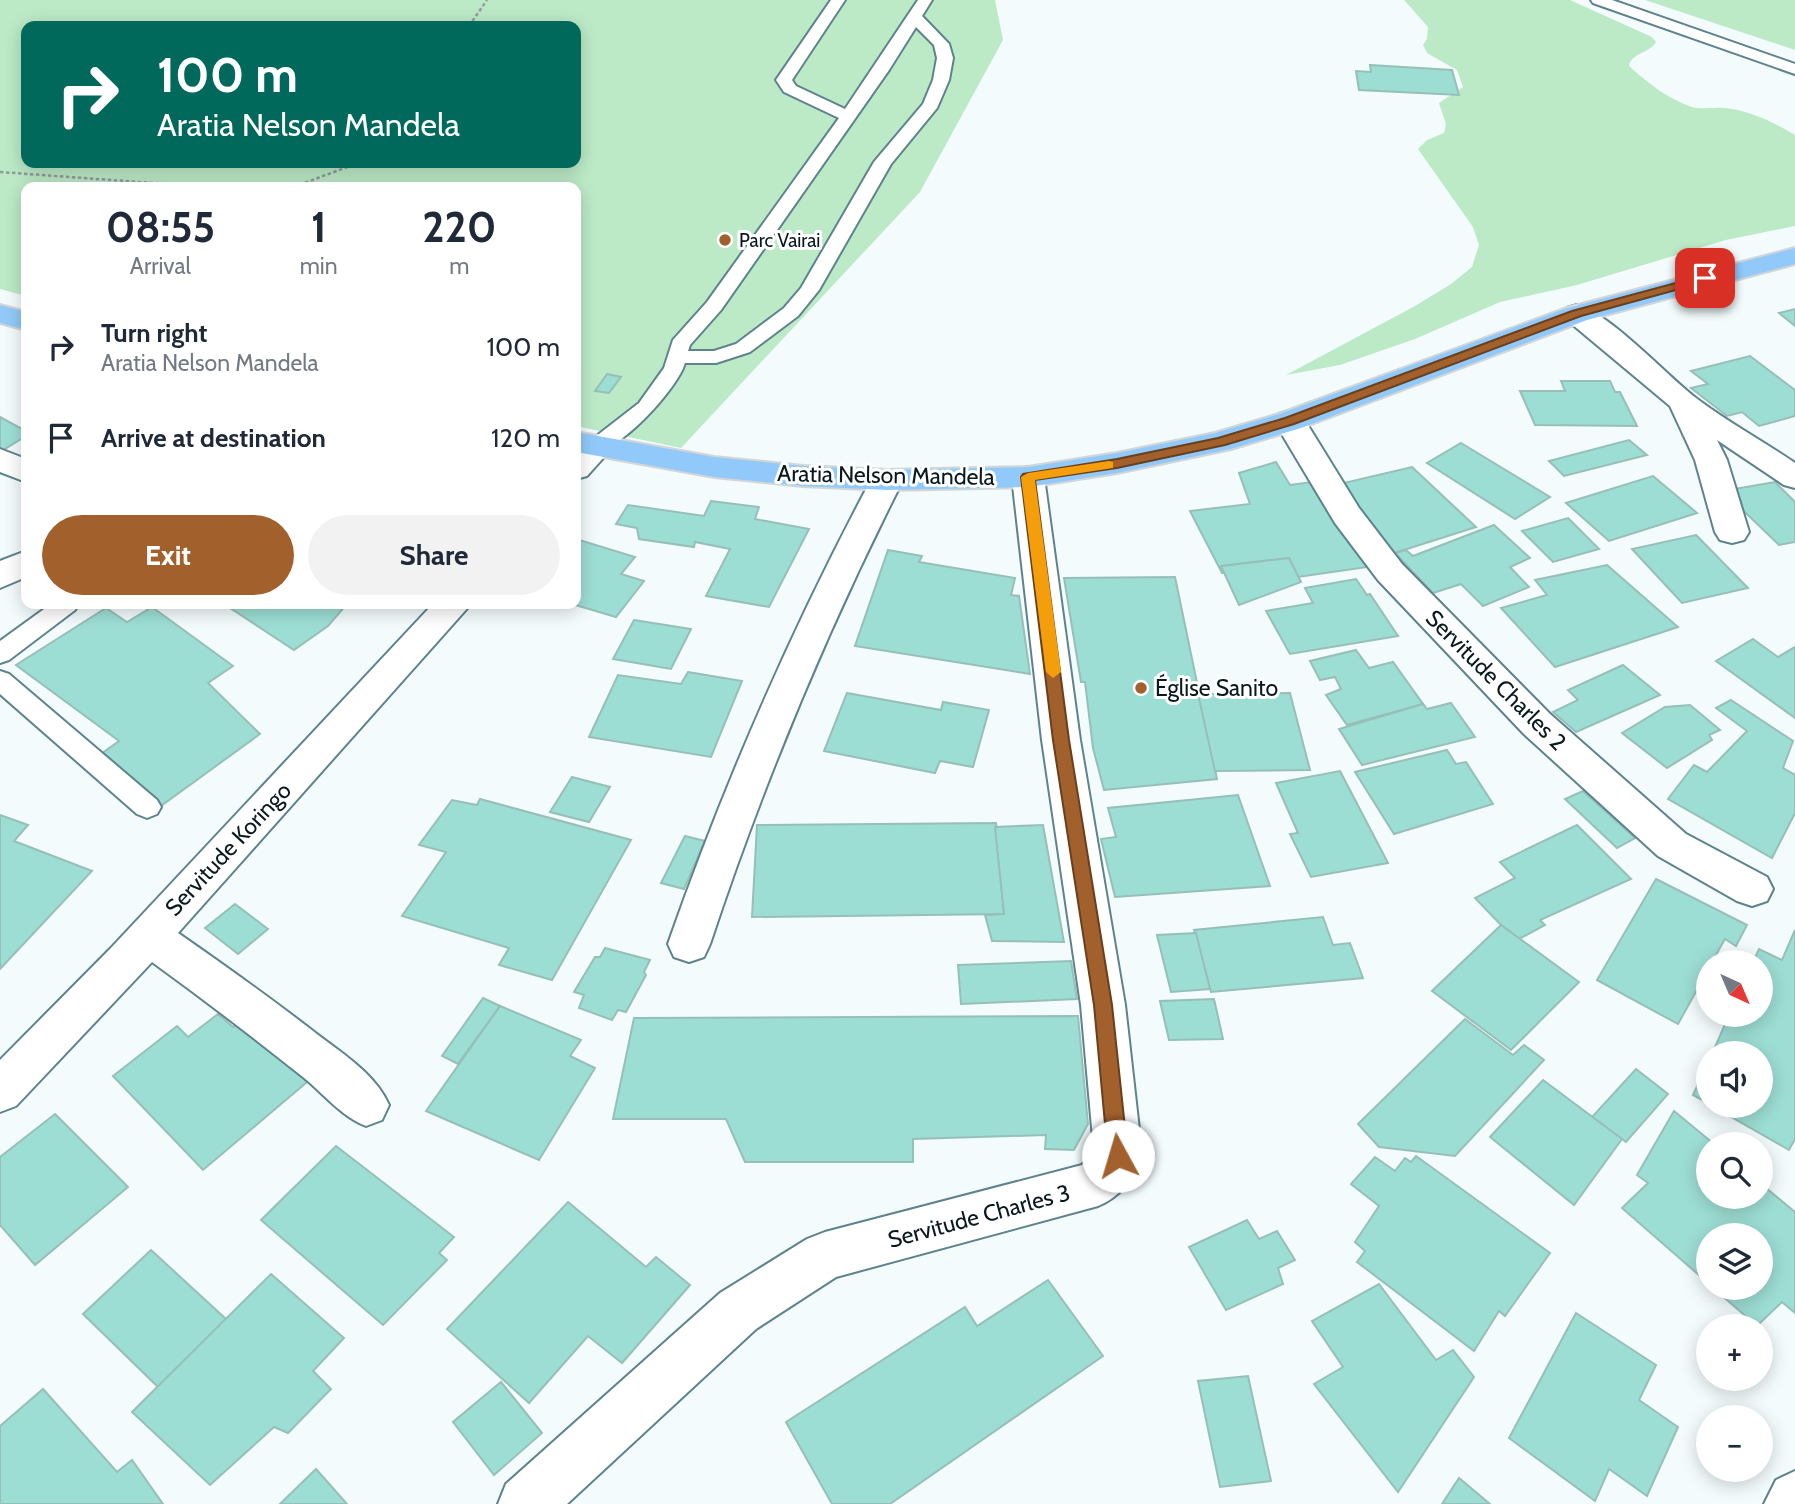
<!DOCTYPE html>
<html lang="en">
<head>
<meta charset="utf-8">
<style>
	body { margin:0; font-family:Cabin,sans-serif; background:#f2f2f3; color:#1f2937; height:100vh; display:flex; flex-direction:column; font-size:26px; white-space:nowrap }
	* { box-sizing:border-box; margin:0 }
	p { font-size:23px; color:#747a83 }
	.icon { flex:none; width:38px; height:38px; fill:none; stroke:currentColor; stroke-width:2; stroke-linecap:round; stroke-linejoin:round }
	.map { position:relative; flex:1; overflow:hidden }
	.side { position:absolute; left:21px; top:182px; width:560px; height:427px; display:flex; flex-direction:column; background:#fff; border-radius:14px; box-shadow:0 4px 18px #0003 }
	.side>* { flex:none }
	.top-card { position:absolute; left:21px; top:21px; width:560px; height:147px; border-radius:14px; box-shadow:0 4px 18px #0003; background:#00695c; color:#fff; overflow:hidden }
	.needle { width:46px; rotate:136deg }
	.tools { position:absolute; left:1696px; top:950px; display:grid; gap:14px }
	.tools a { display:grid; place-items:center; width:77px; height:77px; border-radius:50%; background:#fff; box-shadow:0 4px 18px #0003; font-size:35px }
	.pin { position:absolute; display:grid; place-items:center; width:60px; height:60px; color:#fff; margin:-30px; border-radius:14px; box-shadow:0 4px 10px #0006 }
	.me { position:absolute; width:77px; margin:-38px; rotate:354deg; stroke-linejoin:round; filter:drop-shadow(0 0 5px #0008) }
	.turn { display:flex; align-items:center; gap:24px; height:147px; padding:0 21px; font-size:32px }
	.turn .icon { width:91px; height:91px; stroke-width:2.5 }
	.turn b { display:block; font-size:49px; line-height:60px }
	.eta { display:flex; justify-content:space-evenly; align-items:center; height:119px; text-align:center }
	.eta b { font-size:42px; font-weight:700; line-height:49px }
	.cta { display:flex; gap:14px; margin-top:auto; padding:14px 21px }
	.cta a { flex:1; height:80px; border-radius:42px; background:#a2612c; color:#fff; font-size:28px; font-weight:700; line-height:80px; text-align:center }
	.cta a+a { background:#f2f2f3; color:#1f2937 }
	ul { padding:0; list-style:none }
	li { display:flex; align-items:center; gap:21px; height:91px; padding:0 21px }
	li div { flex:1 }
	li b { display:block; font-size:26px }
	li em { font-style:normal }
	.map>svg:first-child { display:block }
	.green { fill:#bceac7; fill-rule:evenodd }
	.building { fill:#9dded4; stroke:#96bfb8; stroke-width:2 }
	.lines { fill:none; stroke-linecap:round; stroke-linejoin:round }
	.service-casing { stroke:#5e838d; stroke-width:4 }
	.minor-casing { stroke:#5e838d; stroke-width:4 }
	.primary-casing { stroke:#d3d6d6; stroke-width:4 }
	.path { stroke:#919c9f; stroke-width:2.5; stroke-dasharray:3.5 2.5; stroke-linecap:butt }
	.service { fill:#fff; fill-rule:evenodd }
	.minor { fill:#fff; fill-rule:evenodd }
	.primary { fill:#91cafa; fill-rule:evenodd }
	.route { fill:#a2612c; stroke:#693f1d; stroke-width:2 }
	.slow { fill:#f59e0b }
	.poi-dot { fill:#a2612c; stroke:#fff; stroke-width:2.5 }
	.labels { text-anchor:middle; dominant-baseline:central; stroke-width:6; stroke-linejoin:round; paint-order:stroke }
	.far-poi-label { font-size:19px; fill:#0a191d; stroke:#fff; text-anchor:start }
	.street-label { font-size:23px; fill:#0a191d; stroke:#fff }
	.poi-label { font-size:23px; fill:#0a191d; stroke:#fff; text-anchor:start }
</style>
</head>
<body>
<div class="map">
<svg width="1795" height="1504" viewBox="0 0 1795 1504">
	<rect width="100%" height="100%" fill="#f3fbfd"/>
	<g class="green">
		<path d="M0,0H995L1003,40L920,192L681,448L576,426V187H26V296L0,289ZM26,26H576V163H26Z"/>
		<path d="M1404,0H1570L1652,37L1656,42C1649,54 1632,52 1629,66C1648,83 1668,99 1692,107C1703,110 1714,107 1725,108C1751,111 1773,122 1795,135V226L1726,240L1577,285L1500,302L1415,339L1340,365L1286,375L1415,306L1451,284L1472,267L1479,245L1473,227L1418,149L1427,140L1444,133L1446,124L1439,103L1463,87L1457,70L1427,53L1423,45L1427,39L1428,27Z"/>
		<polygon points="1645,0 1795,0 1795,50"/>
	</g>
	<g class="building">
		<polygon points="1370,65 1452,70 1459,95 1359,90 1356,71 1371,72"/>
		<polygon points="1795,309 1795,326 1779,313"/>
		<polygon points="1750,356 1795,390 1795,416 1759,426 1742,412 1727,416 1691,388 1708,384 1691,371"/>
		<polygon points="607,374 621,377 609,393 595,391"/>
		<polygon points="1561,381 1610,381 1615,392 1620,392 1637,426 1535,425 1520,391 1565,391"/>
		<polygon points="0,417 26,431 26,436 0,452"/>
		<polygon points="1629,440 1647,455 1564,476 1549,461"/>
		<polygon points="1461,443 1550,497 1515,519 1427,463"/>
		<polygon points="1276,462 1290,485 1312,482 1367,567 1298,577 1289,558 1221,566 1225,573 1222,573 1190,511 1250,504 1239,473"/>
		<polygon points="1412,467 1476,527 1391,554 1335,485"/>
		<polygon points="1653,476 1697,513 1609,541 1566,503"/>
		<polygon points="1775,482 1795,502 1795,542 1779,545 1723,491"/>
		<polygon points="711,501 759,507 755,519 809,529 769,607 706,596 730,549 695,542 694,547 639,539 637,528 616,524 628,505 704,516"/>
		<polygon points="1568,518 1599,549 1553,562 1522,531"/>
		<polygon points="1494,525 1530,558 1510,567 1529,587 1483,606 1461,584 1433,593 1395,553 1406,550 1413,556"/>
		<polygon points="1696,535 1748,588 1682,603 1632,549"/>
		<polygon points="576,539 635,557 621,574 644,581 616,617 572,604 576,604"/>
		<polygon points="888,550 922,556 919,562 1015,578 1011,595 1019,596 1030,674 855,646"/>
		<polygon points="1289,558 1301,582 1239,605 1221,566"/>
		<polygon points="1607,565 1678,627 1555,667 1501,608 1547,595 1535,580"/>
		<polygon points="1175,577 1217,779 1104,790 1093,748 1085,682 1081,682 1064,578"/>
		<polygon points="1356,579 1367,595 1370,594 1398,636 1290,654 1266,611 1313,603 1305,588"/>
		<polygon points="224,604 347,604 328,626 294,650"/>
		<polygon points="152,607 233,666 208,683 260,734 161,806 98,756 119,741 16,665 106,608 127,622"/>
		<polygon points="634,620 691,629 671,669 613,659"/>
		<polygon points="1753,639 1778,657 1795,647 1795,718 1716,661"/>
		<polygon points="1356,650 1369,668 1393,662 1423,704 1347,725 1326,695 1341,689 1335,677 1320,680 1310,661"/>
		<polygon points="1623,665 1660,695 1576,732 1553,712 1578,700 1568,690"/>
		<polygon points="688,672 742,681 711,757 589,737 618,675 681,684"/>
		<polygon points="847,693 941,710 943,702 989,710 973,767 940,761 935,773 824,751"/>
		<polygon points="1290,693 1310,770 1215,771 1198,694"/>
		<polygon points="1731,700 1793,741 1783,768 1795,775 1795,813 1772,858 1668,799 1694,765 1707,772 1747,731 1716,708"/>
		<polygon points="1451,703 1475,737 1362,765 1339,729 1423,704 1427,709"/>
		<polygon points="1690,705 1720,730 1709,735 1712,740 1667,768 1622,733 1665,707"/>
		<polygon points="1447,750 1456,764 1466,762 1493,804 1394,834 1355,772"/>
		<polygon points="1340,771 1388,863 1311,877 1290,834 1298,833 1276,783"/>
		<polygon points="572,777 610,787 589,822 550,812"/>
		<polygon points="1583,791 1635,838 1617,848 1565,799"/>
		<polygon points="1238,795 1270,886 1115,897 1101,839 1116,837 1108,808"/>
		<polygon points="480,799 631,840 552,980 499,965 509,948 402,916 446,852 419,845 452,800 477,805"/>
		<polygon points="0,815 28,825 14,841 92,871 0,969"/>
		<polygon points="996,823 1004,914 752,917 757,825"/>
		<polygon points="1043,825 1064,942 992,941 985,915 1004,914 995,827"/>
		<polygon points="1577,825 1631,879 1540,920 1545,925 1519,939 1501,925 1475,898 1515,878 1500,862"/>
		<polygon points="685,836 705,841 684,889 661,883"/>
		<polygon points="1656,879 1747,925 1736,946 1725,939 1712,962 1708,962 1708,970 1678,1024 1597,980"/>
		<polygon points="235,904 268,929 238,954 205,928"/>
		<polygon points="1323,917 1333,945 1350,943 1363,978 1211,992 1194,930"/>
		<polygon points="1501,925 1579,982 1511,1050 1432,991"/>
		<polygon points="1795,930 1795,1139 1789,1150 1712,1106 1760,1106 1760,1054 1712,1054 1729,1015 1760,1015 1760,962 1753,962 1759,949 1782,960"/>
		<polygon points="1196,933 1210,989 1171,992 1157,935"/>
		<polygon points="605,948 650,960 644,972 646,975 626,1012 618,1010 612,1020 579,1008 584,995 574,992 595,957 600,957"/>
		<polygon points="1071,961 1077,999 961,1004 958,965"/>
		<polygon points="483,998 500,1006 458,1064 442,1056"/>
		<polygon points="1214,999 1223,1039 1169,1040 1160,1001"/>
		<polygon points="500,1006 581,1040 570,1056 595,1068 539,1160 426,1111"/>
		<polygon points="218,1014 233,1027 246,1018 313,1077 203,1170 113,1076 177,1026 188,1037"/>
		<polygon points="1078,1016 1088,1124 1074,1150 1045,1149 1046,1135 913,1139 913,1162 745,1162 726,1119 613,1119 634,1018"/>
		<polygon points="1465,1019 1513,1055 1524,1045 1544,1060 1455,1156 1379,1147 1358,1124"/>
		<polygon points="1708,1062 1708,1103 1693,1095"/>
		<polygon points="1636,1069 1668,1094 1626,1142 1592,1117"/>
		<polygon points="1543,1080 1622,1139 1574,1205 1490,1137"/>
		<polygon points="1674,1111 1714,1144 1708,1144 1708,1197 1760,1197 1760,1183 1795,1212 1795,1313 1782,1302 1757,1326 1713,1288 1760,1288 1760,1236 1708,1236 1708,1283 1622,1208 1648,1183 1637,1175"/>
		<polygon points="55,1114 128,1187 35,1265 0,1225 0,1157"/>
		<polygon points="336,1146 454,1237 439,1253 447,1260 383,1325 261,1220"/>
		<polygon points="1416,1156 1550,1253 1505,1316 1499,1311 1474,1351 1357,1262 1365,1251 1355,1242 1379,1206 1351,1184 1375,1157 1395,1171 1405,1158 1411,1162"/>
		<polygon points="568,1202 646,1267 656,1257 690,1285 622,1363 588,1336 529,1403 447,1329"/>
		<polygon points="1247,1220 1259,1239 1277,1231 1295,1260 1278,1268 1283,1284 1226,1310 1189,1247"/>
		<polygon points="151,1250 226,1319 158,1387 83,1314"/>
		<polygon points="271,1274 344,1338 313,1371 331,1389 288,1433 274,1427 210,1485 132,1412"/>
		<polygon points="1048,1280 1103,1356 890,1504 832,1504 786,1422 965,1307 977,1326"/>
		<polygon points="1379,1284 1436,1360 1453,1350 1474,1377 1398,1492 1314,1384 1343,1367 1312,1321"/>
		<polygon points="1576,1313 1656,1365 1639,1400 1678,1427 1647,1496 1609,1469 1595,1501 1509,1438"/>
		<polygon points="1248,1376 1271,1481 1220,1487 1198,1381"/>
		<polygon points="501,1382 542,1433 494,1475 453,1422"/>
		<polygon points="43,1389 117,1472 132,1460 163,1504 0,1504 0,1426"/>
		<polygon points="316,1469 347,1504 280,1504"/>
		<polygon points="1459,1478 1490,1504 1442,1504"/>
	</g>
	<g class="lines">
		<g class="service-casing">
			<g id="service">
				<path d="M831,0H845L792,80L796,86L845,109L918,0H932L922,16L949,44L953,58L949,80L937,108L891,164L819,290L798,316L750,352L716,363H685C678,388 616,457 590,451L587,446L590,441L639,403L664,368L673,340L707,302L839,118L784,92L776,80ZM916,27L934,45L937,58L933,80L923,104L874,162L801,288L784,308L736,344L714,351H688L690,345L721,310L889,70Z"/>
				<polygon points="1591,0 1612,0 1795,64 1795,74 1593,3"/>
				<polygon points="51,604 79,604 75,610 9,660 0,663 0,641"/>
				<polygon points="0,671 9,674 157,800 161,807 157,814 147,818 137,814 0,694"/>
			</g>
		</g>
		<g class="minor-casing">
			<g id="minor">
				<path d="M1577,305C1611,314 1666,375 1696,398C1726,421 1763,441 1795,463V488L1784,485L1717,440L1727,460L1749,532L1744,540L1732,543L1720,540L1715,532L1695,460L1670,406L1567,320L1563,314L1567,308Z"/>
				<polygon points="1290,411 1301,414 1359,508 1402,564 1550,714 1686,834 1767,877 1773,889 1767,901 1752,906 1737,901 1658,856 1524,734 1378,580 1335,523 1274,421 1279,414"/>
				<polygon points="598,436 609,439 614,446 587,476 576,479 576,450 587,439"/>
				<polygon points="0,449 26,459 26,482 0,472"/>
				<path d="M1028,467L1039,470L1044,477L1080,740L1125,1005L1142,1156C1131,1180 1122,1196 1098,1206L836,1277L756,1329L567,1504H498L506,1484L720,1293L807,1239L825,1232L1082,1165L1094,1150L1081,1005L1042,740L1012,477L1017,470Z"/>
				<path d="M887,470L898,473L903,480C827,630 763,784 710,944L704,957L689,962L674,957L668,944C724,784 791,630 871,480L876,473Z"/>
				<polygon points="26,551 26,577 0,588 0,561"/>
				<path d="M433,604H471L178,933C224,965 269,997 313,1031C340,1052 375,1073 389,1105L382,1120L366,1126C341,1116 324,1094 303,1077C253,1037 203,999 152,962L16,1106L0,1112V1060L110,949Z"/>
				<polygon points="1795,1471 1795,1504 1764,1504 1776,1480"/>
			</g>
		</g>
		<g class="primary-casing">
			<g id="primary">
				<polygon points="1795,248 1795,264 1587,320 1301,428 1231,449 1117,473 1028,487 887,490 803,486 714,477 576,452 576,432 714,457 803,466 887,470 1028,467 1117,453 1215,433 1279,414 1567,308"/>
				<polygon points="0,305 26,312 26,330 0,323"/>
			</g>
		</g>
		<g class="path">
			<polyline points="469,26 487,0"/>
			<polyline points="0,172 153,183 299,185 358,163"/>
		</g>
		<use href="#service" class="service"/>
		<use href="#minor" class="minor"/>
		<use href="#primary" class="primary"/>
	</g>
	<polygon class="route" points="1705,275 1711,278 1709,281 1581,316 1294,424 1225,445 1117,468 1035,480 1069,740 1112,1005 1128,1156 1125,1163 1118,1165 1111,1163 1108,1156 1094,1005 1053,740 1021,477 1023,474 1117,459 1218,438 1285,418 1572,311"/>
	<polygon class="slow" points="1109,461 1113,462 1113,468 1035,480 1061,672 1053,678 1046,672 1021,477 1028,473"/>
	<g class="poi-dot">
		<circle cx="725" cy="240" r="7"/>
		<circle cx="1141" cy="688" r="7"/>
	</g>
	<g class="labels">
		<g class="far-poi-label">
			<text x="739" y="240">Parc Vairai</text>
		</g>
		<g class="street-label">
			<text transform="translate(886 475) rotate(1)">Aratia Nelson Mandela</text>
			<text transform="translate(1496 680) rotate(45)">Servitude Charles 2</text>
			<text transform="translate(228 849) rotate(-47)">Servitude Koringo</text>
			<text transform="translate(979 1216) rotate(-15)">Servitude Charles 3</text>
		</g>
		<g class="poi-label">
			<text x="1155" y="688">Église Sanito</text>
		</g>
	</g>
</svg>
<div class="tools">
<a><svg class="needle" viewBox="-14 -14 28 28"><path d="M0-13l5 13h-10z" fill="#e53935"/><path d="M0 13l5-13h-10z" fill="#747a83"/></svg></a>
<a><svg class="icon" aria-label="sound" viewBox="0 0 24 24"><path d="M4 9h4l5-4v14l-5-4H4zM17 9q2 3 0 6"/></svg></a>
<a><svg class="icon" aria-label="search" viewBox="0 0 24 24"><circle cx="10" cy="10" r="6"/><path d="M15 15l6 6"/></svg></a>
<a><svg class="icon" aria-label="layers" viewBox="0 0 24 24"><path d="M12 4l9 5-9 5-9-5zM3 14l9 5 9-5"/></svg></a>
<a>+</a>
<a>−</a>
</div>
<div class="pin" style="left:1705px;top:278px;background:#d93025"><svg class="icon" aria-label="arrive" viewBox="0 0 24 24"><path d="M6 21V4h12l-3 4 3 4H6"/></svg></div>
<svg class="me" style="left:1118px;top:1156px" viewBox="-20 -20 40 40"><circle r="19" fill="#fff"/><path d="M0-13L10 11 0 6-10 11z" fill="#a2612c"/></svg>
<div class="top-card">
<div class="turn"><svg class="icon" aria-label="right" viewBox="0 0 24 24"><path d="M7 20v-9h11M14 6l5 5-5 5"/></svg><div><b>100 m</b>Aratia Nelson Mandela</div></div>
</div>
<section class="side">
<div class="eta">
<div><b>08:55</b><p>Arrival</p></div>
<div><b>1</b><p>min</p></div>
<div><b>220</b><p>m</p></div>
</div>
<ul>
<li><svg class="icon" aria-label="right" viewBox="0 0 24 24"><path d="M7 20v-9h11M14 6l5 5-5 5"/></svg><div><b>Turn right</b><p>Aratia Nelson Mandela</p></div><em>100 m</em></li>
<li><svg class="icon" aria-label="arrive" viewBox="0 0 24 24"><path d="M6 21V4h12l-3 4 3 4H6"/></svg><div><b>Arrive at destination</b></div><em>120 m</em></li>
</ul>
<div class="cta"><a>Exit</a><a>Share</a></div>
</section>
</div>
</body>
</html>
